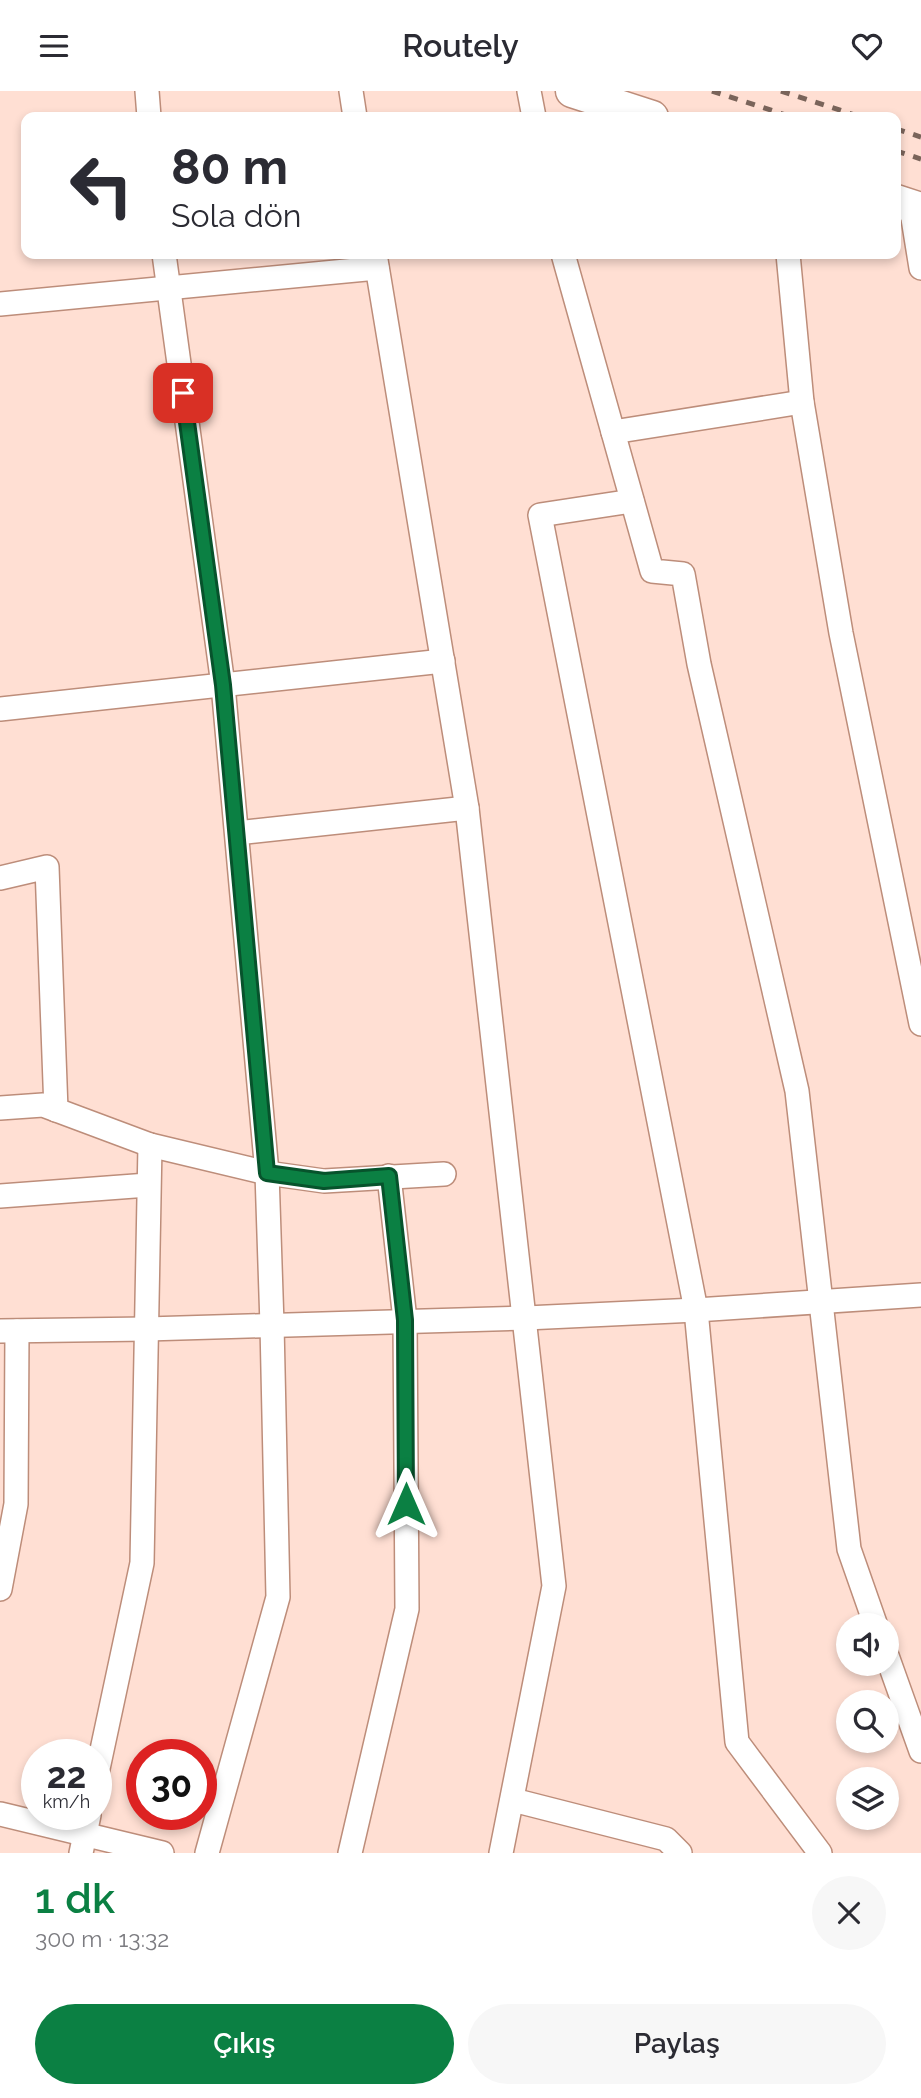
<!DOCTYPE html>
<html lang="tr">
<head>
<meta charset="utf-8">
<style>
	body { margin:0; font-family:Raleway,sans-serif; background:#f7f7f7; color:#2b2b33; height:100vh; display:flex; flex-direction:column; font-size:26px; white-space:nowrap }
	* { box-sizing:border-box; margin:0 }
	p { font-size:23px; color:#7c7c81 }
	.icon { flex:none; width:38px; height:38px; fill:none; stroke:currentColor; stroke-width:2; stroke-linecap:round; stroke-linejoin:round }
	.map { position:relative; height:1762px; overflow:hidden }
	.panel { display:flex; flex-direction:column; background:#fff; flex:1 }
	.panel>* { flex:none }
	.guide { position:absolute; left:21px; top:21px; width:880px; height:147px; border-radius:14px; box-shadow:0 4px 10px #0003; background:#fff; color:#2b2b33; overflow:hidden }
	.buttons { position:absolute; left:836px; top:1522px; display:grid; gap:14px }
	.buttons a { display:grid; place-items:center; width:63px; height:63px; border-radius:50%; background:#fff; box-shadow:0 4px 10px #0003; font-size:35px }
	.speed { position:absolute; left:21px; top:1648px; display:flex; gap:14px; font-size:35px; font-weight:700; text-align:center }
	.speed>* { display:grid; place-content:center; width:91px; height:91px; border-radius:50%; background:#fff; box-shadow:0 4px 10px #0003; line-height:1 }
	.speed small { font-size:18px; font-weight:400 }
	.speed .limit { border:10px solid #d22; background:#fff; color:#111 }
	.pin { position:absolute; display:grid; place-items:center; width:60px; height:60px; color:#fff; margin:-30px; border-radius:14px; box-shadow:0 4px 10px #0006 }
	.me { position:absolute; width:77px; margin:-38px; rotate:0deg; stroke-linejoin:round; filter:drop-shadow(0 0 5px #0008) }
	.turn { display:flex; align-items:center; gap:24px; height:147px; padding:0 35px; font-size:32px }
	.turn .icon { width:91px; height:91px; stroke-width:2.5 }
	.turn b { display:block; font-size:49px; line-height:60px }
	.round { display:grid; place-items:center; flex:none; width:74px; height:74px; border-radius:37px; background:#f7f7f7 }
	.headline { display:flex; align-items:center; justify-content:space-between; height:119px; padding:0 35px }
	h1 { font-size:42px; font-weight:600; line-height:52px; color:#0b8043 }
	.button { display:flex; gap:14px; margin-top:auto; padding:14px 35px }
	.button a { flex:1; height:80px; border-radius:42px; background:#0b8043; color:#fff; font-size:28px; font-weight:600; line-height:80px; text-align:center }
	.button a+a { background:#f7f7f7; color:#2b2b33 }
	header { display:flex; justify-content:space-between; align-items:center; height:91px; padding:0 35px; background:#fff; font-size:32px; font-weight:600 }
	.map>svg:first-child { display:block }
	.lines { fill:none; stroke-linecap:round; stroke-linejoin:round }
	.minor-casing { stroke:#bd8d7a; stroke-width:26 }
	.secondary-casing { stroke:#bd8d7a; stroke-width:35 }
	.minor { stroke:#fff; stroke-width:23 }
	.secondary { stroke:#fff; stroke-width:32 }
	.rail { stroke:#7a645a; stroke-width:5; stroke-dasharray:9 9; stroke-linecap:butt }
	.route-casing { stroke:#07532c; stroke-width:18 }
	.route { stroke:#0b8043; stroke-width:12 }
</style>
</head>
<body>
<header><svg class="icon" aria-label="menu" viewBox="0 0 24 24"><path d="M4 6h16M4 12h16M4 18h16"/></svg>Routely<svg class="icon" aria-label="heart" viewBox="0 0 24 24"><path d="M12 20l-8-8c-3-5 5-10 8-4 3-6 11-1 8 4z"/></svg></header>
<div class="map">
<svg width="921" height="1762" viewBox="0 0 921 1762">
	<rect width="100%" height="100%" fill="#ffdfd3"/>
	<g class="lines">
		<g class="minor-casing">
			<g id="minor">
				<polyline points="147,0 149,26"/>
				<polyline points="351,0 355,26"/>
				<polyline points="529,0 534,26"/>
				<polyline points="911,115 921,177"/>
				<polyline points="164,163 223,594 267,1082 272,1234 278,1506 207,1762"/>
				<polyline points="375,163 467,717 554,1495 501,1762"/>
				<polyline points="563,163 652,480 683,483 699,573 797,1000 849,1458 876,1535"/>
				<polyline points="788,163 802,311 841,542 921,933"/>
				<polyline points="0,213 377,177"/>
				<polyline points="613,341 802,311"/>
				<polyline points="632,410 540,424 696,1219 737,1651 820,1762"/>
				<polyline points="0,618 443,570"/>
				<polyline points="237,742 467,717"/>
				<polyline points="0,787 47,776 56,1019"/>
				<polyline points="0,1017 43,1014 150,1054 267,1082 324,1090 444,1083"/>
				<polyline points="0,1105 148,1094"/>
				<polyline points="0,1240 147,1238 526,1227 696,1219 921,1204"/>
				<polyline points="0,1498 16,1413 17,1240"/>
				<polyline points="887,1565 921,1660"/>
				<polyline points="96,1687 142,1472 150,1054"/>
				<polyline points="513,1709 666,1748 680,1762"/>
				<polyline points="0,1723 162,1762"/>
				<polyline points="81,1762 89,1724"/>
				<polyline points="350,1762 407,1518 405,1229 389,1085"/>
			</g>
		</g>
		<g class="secondary-casing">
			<g id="secondary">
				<polyline points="572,0 652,26"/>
				<polyline points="896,110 921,118"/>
			</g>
		</g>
		<use href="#minor" class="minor"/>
		<use href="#secondary" class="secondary"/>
		<g class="rail">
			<polyline points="712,0 792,26"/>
			<polyline points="781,0 861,26"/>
			<polyline points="896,38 921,46"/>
			<polyline points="896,60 921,68"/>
		</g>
	</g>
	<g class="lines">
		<g class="route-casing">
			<polyline id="route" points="183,302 223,594 267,1082 324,1090 389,1085 405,1229 406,1413"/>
		</g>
		<use href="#route" class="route"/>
	</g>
</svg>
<div class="buttons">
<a><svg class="icon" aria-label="sound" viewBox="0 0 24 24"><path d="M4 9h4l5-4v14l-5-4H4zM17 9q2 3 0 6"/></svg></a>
<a><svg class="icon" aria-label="search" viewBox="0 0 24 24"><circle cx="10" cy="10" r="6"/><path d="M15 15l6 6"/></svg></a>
<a><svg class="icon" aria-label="layers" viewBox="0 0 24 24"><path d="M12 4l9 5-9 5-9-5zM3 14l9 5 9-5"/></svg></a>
</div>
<div class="speed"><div>22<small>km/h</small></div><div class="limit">30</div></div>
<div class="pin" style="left:183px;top:302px;background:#d93025"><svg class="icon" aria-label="arrive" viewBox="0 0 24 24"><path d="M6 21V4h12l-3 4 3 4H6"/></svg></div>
<svg class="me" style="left:406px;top:1413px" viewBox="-20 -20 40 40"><path d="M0-17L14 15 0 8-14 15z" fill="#0b8043" stroke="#fff" stroke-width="4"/></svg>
<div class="guide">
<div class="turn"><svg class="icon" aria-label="left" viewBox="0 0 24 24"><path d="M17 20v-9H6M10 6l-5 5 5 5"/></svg><div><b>80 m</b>Sola dön</div></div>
</div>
</div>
<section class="panel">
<div class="headline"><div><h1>1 dk</h1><p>300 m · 13:32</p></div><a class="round"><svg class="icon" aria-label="close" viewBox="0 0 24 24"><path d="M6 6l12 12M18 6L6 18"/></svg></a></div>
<div class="button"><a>Çıkış</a><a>Paylaş</a></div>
</section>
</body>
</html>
